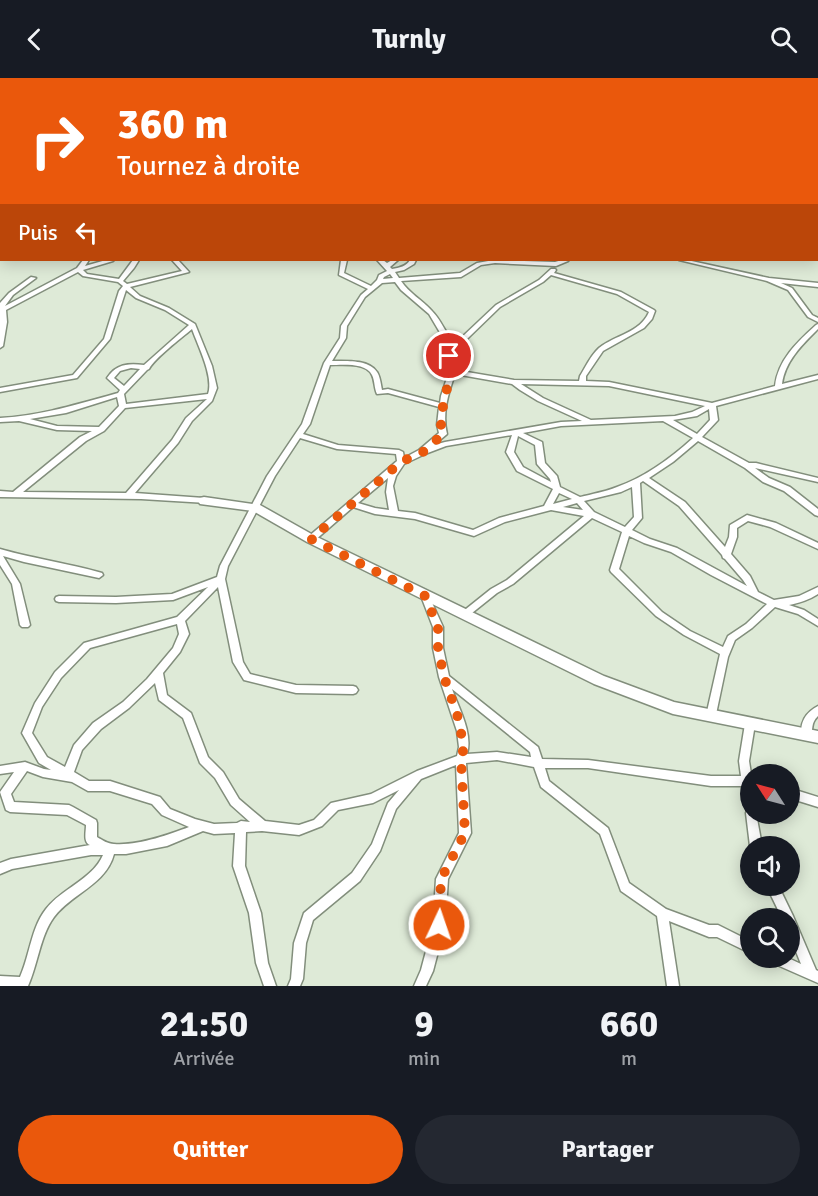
<!DOCTYPE html>
<html lang="fr">
<head>
<meta charset="utf-8">
<style>
	body { margin:0; font-family:Signika,sans-serif; background:#242831; color:#f1f3f6; height:100vh; display:flex; flex-direction:column; font-size:22px; white-space:nowrap }
	* { box-sizing:border-box; margin:0 }
	p { font-size:20px; color:#9ea1a6 }
	.icon { flex:none; width:33px; height:33px; fill:none; stroke:currentColor; stroke-width:2; stroke-linecap:round; stroke-linejoin:round }
	.map { position:relative; height:908px; overflow:hidden }
	.panel { display:flex; flex-direction:column; background:#171b24; flex:1 }
	.panel>* { flex:none }
	.hud { position:absolute; left:0px; top:0px; width:819px; height:183px; box-shadow:0 3px 15px #0003; background:#ea580c; color:#fff; overflow:hidden }
	.needle { width:39px; rotate:306deg }
	.tools { position:absolute; left:740px; top:686px; display:grid; gap:12px }
	.tools a { display:grid; place-items:center; width:60px; height:60px; border-radius:50%; background:#171b24; box-shadow:0 3px 15px #0003; font-size:30px }
	.pin { position:absolute; display:grid; place-items:center; width:51px; height:51px; color:#fff; margin:-26px; border:3px solid #fff; border-radius:50%; box-shadow:0 2px 6px #0007 }
	.me { position:absolute; width:66px; margin:-33px; rotate:3deg; stroke-linejoin:round; filter:drop-shadow(0 0 4px #0008) }
	.turn { display:flex; align-items:center; gap:21px; height:126px; padding:0 18px; font-size:27px }
	.turn .icon { width:78px; height:78px; stroke-width:2.5 }
	.turn b { display:block; font-size:42px; line-height:51px }
	.then { display:flex; align-items:center; height:57px; padding:0 18px; background:#0003; gap:12px; font-size:22px }
	.eta { display:flex; justify-content:space-evenly; align-items:center; height:102px; text-align:center }
	.eta b { font-size:36px; font-weight:700; line-height:42px }
	.cta { display:flex; gap:12px; margin-top:auto; padding:12px 18px }
	.cta a { flex:1; height:69px; border-radius:36px; background:#ea580c; color:#fff; font-size:24px; font-weight:700; line-height:69px; text-align:center }
	.cta a+a { background:#242831; color:#f1f3f6 }
	header { display:flex; justify-content:space-between; align-items:center; height:78px; padding:0 18px; background:#171b24; font-size:27px; font-weight:700 }
	.map>svg:first-child { display:block }
	.lines { fill:none; stroke-linecap:round; stroke-linejoin:round }
	.river { fill:#389f8d; fill-rule:evenodd }
	.street-casing { stroke:#828e7c; stroke-width:3 }
	.secondary-casing { stroke:#828e7c; stroke-width:3 }
	.street { fill:#fff; fill-rule:evenodd }
	.secondary { fill:#fff; fill-rule:evenodd }
	.route { stroke:#ea580c; stroke-width:10; stroke-dasharray:0 18 }
</style>
</head>
<body>
<header><svg class="icon" aria-label="back" viewBox="0 0 24 24"><path d="M15 5l-7 7 7 7"/></svg>Turnly<svg class="icon" aria-label="search" viewBox="0 0 24 24"><circle cx="10" cy="10" r="6"/><path d="M15 15l6 6"/></svg></header>
<div class="map">
<svg width="818" height="908" viewBox="0 0 818 908">
	<rect width="100%" height="100%" fill="#deead7"/>
	<g class="lines">
		<polygon class="river" points="6,0 14,0 6,2"/>
		<g class="street-casing">
			<g id="street">
				<polygon points="202,0 206,0 207,2 203,2"/>
				<polygon points="316,0 321,0 319,2 313,2"/>
				<polygon points="384,0 388,0 387,2 383,2"/>
				<polygon points="436,0 440,0 442,2 437,2"/>
				<polygon points="466,0 479,2 469,2"/>
				<polygon points="512,0 517,0 515,2 510,2"/>
				<polygon points="540,0 548,0 545,2 535,2"/>
				<polygon points="724,0 728,0 730,2 725,2"/>
				<rect x="0" y="91" width="2" height="2"/>
				<path d="M83,182H89L85,188L106,182H114L113,183L83,192L87,196L119,201L133,182H139L134,190L123,203L127,206L182,193L172,182H178L189,194L130,209L140,218L169,230L195,246L212,288L217,310L212,323L192,343L178,365L135,415L204,420L207,421L208,423L207,425L141,421L0,419V413L13,414L80,359L92,353L57,352L19,343L0,344V340C40,338 78,326 118,315L120,312L107,300C116,286 128,285 144,287L189,247L165,232L136,220L126,212L110,261L77,300L0,314V310L73,297L104,261L119,213L123,208L118,204L83,198L78,194L6,232L7,244L3,268L0,270V225L9,215L31,199L36,200L13,217L5,228L77,190ZM192,251C198,268 214,299 208,316L126,326L124,316L147,292L149,291C155,280 180,261 192,251ZM131,290L140,291L124,308L114,300L120,293ZM117,319L119,328L99,349L57,348L30,341L66,335ZM207,321L186,340L172,362L126,415L23,414L86,363L104,353L125,330Z"/>
				<path d="M341,182H347L344,195L371,208L377,202L379,197L387,193L377,182H383L387,185L392,182H398L390,189L392,191C399,190 407,188 410,182H416L414,186L404,192L395,194L399,200L460,195L477,185L494,182L555,184L562,182H569L568,183L556,188L495,185L481,187L461,199L401,203C409,215 422,222 432,233C443,244 445,257 458,268L462,259L496,227L539,202L551,191H555L556,192L554,195L621,214L654,232L655,233L652,241L644,250L603,273L586,298V303L609,304L712,325L775,308C778,282 797,264 816,247L818,246V251C802,267 785,283 782,306L818,297V301L716,328L718,342L702,359L749,385H756L818,400V404L755,390L769,400L790,409L818,431V438L815,437L784,413L763,404L745,390L698,363L673,384L649,400L685,424L725,469L729,459L730,447L747,437L776,445L818,465V471L770,449L748,443L737,450V459L731,476L750,498L758,514L774,522L799,518L818,509V516C809,522 799,525 789,527L804,532L818,541V548L798,536L775,529L752,550L735,562L728,579L715,641L711,642L707,641L706,638L720,576L684,557L656,538L611,494L610,492L622,454L592,440L513,506L497,515L467,539H461L459,537L461,535L491,511L507,502L584,438L551,432L505,444L474,458L415,441L375,436L353,429L314,463H308L307,461L308,459L397,383L396,376L337,371L300,360L275,398L228,488L225,501L243,584L250,596L296,607L353,608L356,609L358,612L356,615L353,616L296,615L244,602L233,584L218,509L185,543L189,556L180,574L163,595L167,617L191,635L208,679L223,694L239,721L265,743L299,747L314,742L331,725L371,716L417,693L457,678L459,669L457,653L439,599L433,570V549L421,518L422,516H428L429,518L443,549V570L449,598L538,669L542,681L588,682L711,698H741L739,683L745,646L746,643L750,642L754,643L755,646L749,683L751,696L750,735H756L762,768H750L746,735L748,731L746,730L742,708H711L588,690H545L549,703L608,750L629,805L666,831L709,847H718L750,863V875L717,859H709L669,843L679,908H667L657,838L621,813L600,756L541,709L534,689L497,682L466,685L471,755L448,801L445,847L433,893L426,908H414L421,892L433,847L436,801L459,755L456,687L421,701L396,731L380,773L360,803L313,842L306,865L303,901L300,908H288L291,901L294,865L304,835L352,795L372,766L388,725L399,712L373,725L338,732L322,748L299,757L262,753L246,754L245,788L261,835L268,885L276,908H264L256,885L249,835L233,788L235,755L214,756L203,753L167,768L126,776H114C106,807 72,815 54,839C40,858 38,886 28,908H0V898L20,899C30,877 31,850 46,831C62,810 92,802 103,777H91L12,791L0,796V785L11,781L90,767C83,764 86,754 86,747L67,737L10,734L6,732L0,714L14,694L0,696V688L25,684L44,691L51,692L39,685L22,655L35,625L55,594L84,565L177,539L208,509L173,522L116,525L59,524L56,523L55,521L56,519L59,518L116,519L172,516L217,499L220,488L267,398L302,346L324,285L340,260L341,248L361,217L368,211L339,197ZM390,196L393,200L383,201L384,199ZM551,197L617,216L649,234C640,255 615,257 599,270C591,277 585,290 580,298L579,303L514,302L455,292L450,284L452,279L461,273L467,261L500,229L543,204ZM395,204L401,212L429,236L445,263L455,272L447,277L444,284L449,294L441,318L440,325L388,311L382,312C381,307 380,298 377,294C369,281 345,283 332,283L346,260L347,248L365,219L382,205ZM330,287C341,287 366,284 372,297C375,303 374,310 377,316L388,315L439,329L437,347L439,355L419,372L404,380L403,374L399,372L338,367L303,356L310,346ZM455,296L512,306L520,312L538,323L582,343L561,344L445,364L434,367L447,356C442,336 448,316 455,296ZM521,306L609,308L705,328L692,334L675,338L591,342L543,320ZM709,331L710,342L697,356L673,342L697,338ZM663,343L693,360C671,380 645,399 617,409C605,414 592,416 580,419L560,409L557,398L545,385L542,364L523,355L561,348ZM512,357L506,374L517,393L553,411L544,428L499,440L473,452L415,435L398,433L393,408L396,398L404,386L425,376L446,368ZM518,358L535,367L537,386L550,401L551,404L523,389L514,374ZM388,400L386,414L389,432L375,430L358,425ZM643,403L679,428L722,477L723,480L725,481L743,502L747,508L677,470L650,461L632,452L642,440L640,405ZM632,409L634,439L625,449L594,434L584,423L621,414ZM559,415L572,421L553,426ZM577,425L583,432L563,429ZM629,458L644,465L671,474L711,497L767,526L746,546L728,558L723,569L690,553L662,534L619,491ZM177,546L179,556L173,570L147,601L123,624L93,645L74,667L65,689L47,679L32,655L42,629L61,600L90,570ZM155,605L159,622L183,640L200,685L215,700L231,727L250,744L241,743L237,745L214,746L195,741L170,731L160,719L110,703H89L74,694L82,672L101,651L129,630ZM452,611L530,674L531,679L497,674L467,676C473,655 459,631 452,611ZM27,693L43,699L72,704L88,713H110L152,726L162,737L189,749C168,757 137,768 114,766C108,766 102,762 97,759V745L96,742L73,729L69,727L14,724L11,716Z"/>
				<polygon points="679,182 687,182 769,200 818,205 818,209 781,205 792,210 812,237 818,240 818,244 808,239 788,212 767,203"/>
				<path d="M0,471C34,481 68,485 102,495L103,497L99,500L24,484L3,478L20,506L30,547L28,549H22L20,547L12,506L0,487Z"/>
				<path d="M818,628V638C810,646 814,650 810,659L806,660L802,659C799,645 806,634 818,628Z"/>
				<polygon points="789,710 818,719 818,729 789,720"/>
				<polygon points="766,807 778,807 793,838 816,892 818,893 818,905 768,883 766,879 786,879 801,886 789,856 789,840 782,840"/>
			</g>
		</g>
		<g class="secondary-casing">
			<polygon id="secondary" points="204,419 260,427 315,458 604,598 674,624 818,653 818,665 673,636 594,606 307,464 253,433 200,426 198,423 200,420"/>
		</g>
		<use href="#street" class="street"/>
		<use href="#secondary" class="secondary"/>
	</g>
	<g class="lines">
		<polyline class="route" points="439,847 441,801 465,755 461,681 464,669 457,636 444,599 438,570 438,549 425,518 311,461 401,384 423,374 443,356 441,347 444,318 452,299 447,284 449,278"/>
	</g>
</svg>
<div class="tools">
<a><svg class="needle" viewBox="-14 -14 28 28"><path d="M0-13l5 13h-10z" fill="#e53935"/><path d="M0 13l5-13h-10z" fill="#9ea1a6"/></svg></a>
<a><svg class="icon" aria-label="sound" viewBox="0 0 24 24"><path d="M4 9h4l5-4v14l-5-4H4zM17 9q2 3 0 6"/></svg></a>
<a><svg class="icon" aria-label="search" viewBox="0 0 24 24"><circle cx="10" cy="10" r="6"/><path d="M15 15l6 6"/></svg></a>
</div>
<div class="pin" style="left:449px;top:278px;background:#d93025"><svg class="icon" aria-label="arrive" viewBox="0 0 24 24"><path d="M6 21V4h12l-3 4 3 4H6"/></svg></div>
<svg class="me" style="left:439px;top:847px" viewBox="-20 -20 40 40"><circle r="17" fill="#ea580c" stroke="#fff" stroke-width="3"/><path d="M0-11L8 9 0 5-8 9z" fill="#fff"/></svg>
<div class="hud">
<div class="turn"><svg class="icon" aria-label="right" viewBox="0 0 24 24"><path d="M7 20v-9h11M14 6l5 5-5 5"/></svg><div><b>360 m</b>Tournez à droite</div></div>
<div class="then">Puis<svg class="icon" aria-label="left" viewBox="0 0 24 24"><path d="M17 20v-9H6M10 6l-5 5 5 5"/></svg></div>
</div>
</div>
<section class="panel">
<div class="eta">
<div><b>21:50</b><p>Arrivée</p></div>
<div><b>9</b><p>min</p></div>
<div><b>660</b><p>m</p></div>
</div>
<div class="cta"><a>Quitter</a><a>Partager</a></div>
</section>
</body>
</html>
